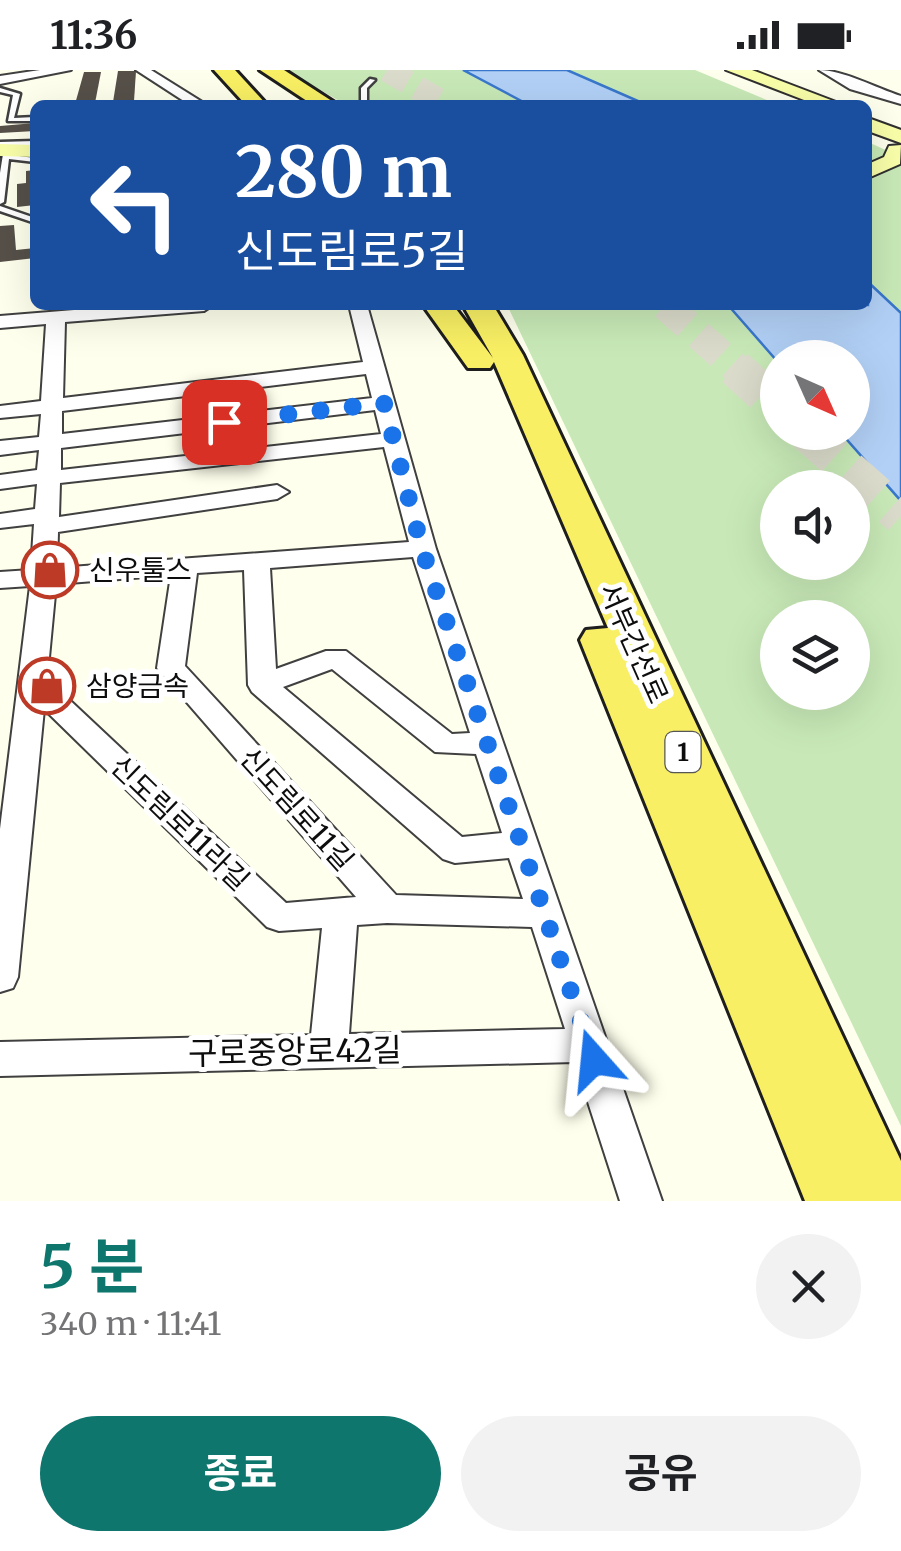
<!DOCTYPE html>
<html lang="ko">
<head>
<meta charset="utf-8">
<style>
	body { margin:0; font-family:Merriweather,"Noto Sans KR",serif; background:#f2f2f2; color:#202124; height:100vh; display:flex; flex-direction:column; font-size:38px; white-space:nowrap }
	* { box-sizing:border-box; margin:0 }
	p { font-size:32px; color:#757577 }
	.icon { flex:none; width:55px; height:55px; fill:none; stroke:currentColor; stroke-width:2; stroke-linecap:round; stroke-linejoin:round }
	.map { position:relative; height:1131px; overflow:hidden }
	.details { display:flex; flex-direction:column; background:#fff; flex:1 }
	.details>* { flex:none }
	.top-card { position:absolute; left:30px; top:30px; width:842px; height:210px; border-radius:15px; box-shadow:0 10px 40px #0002; background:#1a4fa0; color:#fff; overflow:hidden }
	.needle { width:65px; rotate:135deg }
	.buttons { position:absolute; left:760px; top:270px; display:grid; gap:20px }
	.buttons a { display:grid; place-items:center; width:110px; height:110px; border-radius:50%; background:#fff; box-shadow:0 10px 40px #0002; font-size:50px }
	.pin { position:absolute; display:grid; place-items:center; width:85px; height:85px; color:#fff; margin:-42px; border-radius:20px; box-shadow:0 5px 15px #0006 }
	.me { position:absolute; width:110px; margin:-55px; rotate:342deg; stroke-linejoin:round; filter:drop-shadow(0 0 8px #0008) }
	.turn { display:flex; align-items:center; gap:35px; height:210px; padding:0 40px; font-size:45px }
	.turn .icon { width:130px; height:130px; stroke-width:2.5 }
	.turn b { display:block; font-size:70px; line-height:85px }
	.round { display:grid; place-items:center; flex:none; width:105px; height:105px; border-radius:52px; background:#f2f2f2 }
	.headline { display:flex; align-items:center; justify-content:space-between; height:170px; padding:0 40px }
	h1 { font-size:60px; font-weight:700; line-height:75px; color:#0f766e }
	.primary-button { display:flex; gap:20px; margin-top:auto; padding:20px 40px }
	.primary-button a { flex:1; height:115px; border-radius:60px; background:#0f766e; color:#fff; font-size:40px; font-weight:700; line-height:115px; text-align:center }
	.primary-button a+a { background:#f2f2f2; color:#202124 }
	.status { display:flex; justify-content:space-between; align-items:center; height:70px; padding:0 50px; background:#fff; direction:ltr }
	.status svg { height:28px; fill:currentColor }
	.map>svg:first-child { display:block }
	.green { fill:#c8e9b7; fill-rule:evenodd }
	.water { fill:#b2d0f6; stroke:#3977cc; stroke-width:2.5 }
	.building { fill:#565049 }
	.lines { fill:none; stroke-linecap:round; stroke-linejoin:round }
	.trunk-tunnel-far2 { stroke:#dbdbcb; stroke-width:24; stroke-dasharray:24 11; stroke-linecap:butt }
	.trunk-tunnel-far1 { stroke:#dbdbcb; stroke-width:30; stroke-dasharray:30 15; stroke-linecap:butt }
	.trunk-tunnel { stroke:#dbdbcb; stroke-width:38; stroke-dasharray:38 19; stroke-linecap:butt }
	.service-casing { stroke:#404040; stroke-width:5 }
	.minor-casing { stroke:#404040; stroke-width:4 }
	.secondary-casing { stroke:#2f2f2f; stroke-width:4 }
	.primary-casing { stroke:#1e1e1e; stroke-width:6 }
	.service { fill:#fff; fill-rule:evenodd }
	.minor { fill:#fff; fill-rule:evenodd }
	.secondary { fill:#f8fea8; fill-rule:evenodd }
	.primary { fill:#f8ef64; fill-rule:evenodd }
	.route { stroke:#1a73e8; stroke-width:18; stroke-dasharray:0 32.4 }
	.labels { text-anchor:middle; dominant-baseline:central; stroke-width:10; stroke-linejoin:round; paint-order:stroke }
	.shield { fill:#fff; stroke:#565656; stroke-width:2.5 }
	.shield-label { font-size:25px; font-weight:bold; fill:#0d0d0d }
	.poi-label { font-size:28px; fill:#0d0d0d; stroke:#fff; text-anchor:start }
	.street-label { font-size:28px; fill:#0d0d0d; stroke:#fff }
	.near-street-label { font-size:32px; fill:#0d0d0d; stroke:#fff }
</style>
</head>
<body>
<div class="status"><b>11:36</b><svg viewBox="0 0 49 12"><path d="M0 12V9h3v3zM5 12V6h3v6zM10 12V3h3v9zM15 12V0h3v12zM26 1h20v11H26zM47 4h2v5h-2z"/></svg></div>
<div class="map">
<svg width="901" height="1131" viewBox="0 0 901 1131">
	<rect width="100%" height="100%" fill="#ffffed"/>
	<g class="green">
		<polygon points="286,0 695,0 779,35 346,35"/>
		<path d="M868,72L901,87V1056L507,235H868ZM778,288H852V362H778ZM778,418H852V492H778ZM778,548H852V622H778Z"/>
	</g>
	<g class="water">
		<polygon points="463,0 567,0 647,35 529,35"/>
		<polygon points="868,212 901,243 901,431 841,363 852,362 852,288 778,288 777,291 728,235 868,235"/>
	</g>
	<g class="building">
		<polygon points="118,1 136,1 134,31 113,32"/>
		<polygon points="84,2 101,2 95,33 75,34"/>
		<polygon points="35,53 35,61 0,63 0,56"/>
		<polygon points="35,100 35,135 17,137 17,114 26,113 26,101"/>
		<polygon points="14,155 16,180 35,178 35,188 0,192 0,156"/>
	</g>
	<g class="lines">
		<polyline class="trunk-tunnel-far2" points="387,0 447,35"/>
		<polyline class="trunk-tunnel-far1" points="665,235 738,300"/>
		<g class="trunk-tunnel">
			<polyline points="735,298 778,337"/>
			<polyline points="806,362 901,446"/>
		</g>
		<g class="service-casing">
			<g id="service">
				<polygon points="370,9 375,10 367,18 367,35 361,35 361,18"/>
				<polygon points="0,18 20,24 14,48 35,47 35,51 8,51 13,25 0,22"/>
				<polygon points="35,71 35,75 0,76 0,72"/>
				<polygon points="3,84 35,88 35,92 9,89 4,132 0,134 0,103"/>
				<polygon points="0,136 35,148 35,153 0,141"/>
			</g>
		</g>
		<g class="minor-casing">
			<g id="minor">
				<polygon points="40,0 71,0 0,14 0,6"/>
				<polygon points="136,0 151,0 207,35 190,35"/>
				<path d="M819,0C843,0 876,18 901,26V34L850,19Z"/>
				<path d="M136,235H213L204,241L65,252L63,328L363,292L349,235H367L436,479L662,1131H620L575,992L0,1006V972L311,965L322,858L279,861L267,857L44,639L18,907L13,918L0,922V759L30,516L0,518V502L31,500L34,454L0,458V444L35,439L37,414L0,419V405L37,400L39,380L0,385V371L39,367L41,344L0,348V336L41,331L46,254L0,258V246ZM366,304L372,328L62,364V341ZM375,340L381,364L61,400V378ZM384,377L409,472L57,498L58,462L277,429L289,422L277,415L59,447L60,413ZM413,487L470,663L452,664L346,581H326L276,599L270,498ZM244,500L248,615L252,622L443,789L455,793L509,788L523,829L396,825L185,596L197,503ZM171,505L157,598L356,827L286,833L61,622L46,619L56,514ZM332,599L435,682L476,684L502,763L462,767L283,617ZM387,853L532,857L565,959L349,964L357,855Z"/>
			</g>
		</g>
		<g class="secondary-casing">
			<g id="secondary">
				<polygon points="726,0 752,0 844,35 817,35"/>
				<polygon points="868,48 901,60 901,73 868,61"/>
				<polygon points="0,74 35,75 35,87 0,86"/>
				<polygon points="901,75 900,94 868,108 868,94 884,87 889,76"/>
			</g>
		</g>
		<g class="primary-casing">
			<g id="primary">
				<polygon points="214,0 235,0 267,35 246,35"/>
				<polygon points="260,0 284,0 338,35 313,35"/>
				<polygon points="423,235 453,235 493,288 463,235 493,235 523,285 901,1091 901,1131 805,1131 580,570 586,560 608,558 494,292 490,298 468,298"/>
			</g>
		</g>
		<use href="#service" class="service"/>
		<use href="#minor" class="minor"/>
		<use href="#secondary" class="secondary"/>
		<use href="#primary" class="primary"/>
	</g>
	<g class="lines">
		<polyline class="route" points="224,352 384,333 422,479 594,990"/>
	</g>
	<defs>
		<g id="shop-ring" transform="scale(2.875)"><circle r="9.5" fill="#fff" stroke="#bc3a26" stroke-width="1.5"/><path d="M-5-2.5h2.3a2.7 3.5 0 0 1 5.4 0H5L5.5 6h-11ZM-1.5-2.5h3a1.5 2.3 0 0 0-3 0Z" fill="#bc3a26"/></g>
	</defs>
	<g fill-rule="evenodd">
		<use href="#shop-ring" x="50" y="500"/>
		<use href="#shop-ring" x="47" y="616"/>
	</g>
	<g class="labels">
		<rect class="shield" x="665.5" y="662" width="35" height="40" rx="8"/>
		<g class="shield-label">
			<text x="683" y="682">1</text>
		</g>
		<g class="poi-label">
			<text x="89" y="500">신우툴스</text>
			<text x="86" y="616">삼양금속</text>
		</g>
		<g class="street-label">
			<text transform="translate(634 573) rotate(66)">서부간선로</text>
			<text transform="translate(297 739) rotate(48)">신도림로11길</text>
			<text transform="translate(180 753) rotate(44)">신도림로11라길</text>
		</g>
		<g class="near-street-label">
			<text transform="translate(295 982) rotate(-1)">구로중앙로42길</text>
		</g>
	</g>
</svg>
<div class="buttons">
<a><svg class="needle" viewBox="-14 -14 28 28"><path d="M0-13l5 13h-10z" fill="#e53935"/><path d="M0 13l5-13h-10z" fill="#757577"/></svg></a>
<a><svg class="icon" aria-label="sound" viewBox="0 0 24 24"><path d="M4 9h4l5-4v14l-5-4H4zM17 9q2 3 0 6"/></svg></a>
<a><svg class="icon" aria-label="layers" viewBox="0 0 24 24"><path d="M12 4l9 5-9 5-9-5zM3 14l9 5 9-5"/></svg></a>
</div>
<div class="pin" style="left:224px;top:352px;background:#d93025"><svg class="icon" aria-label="arrive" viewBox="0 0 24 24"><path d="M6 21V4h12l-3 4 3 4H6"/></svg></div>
<svg class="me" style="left:594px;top:990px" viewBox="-20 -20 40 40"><path d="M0-17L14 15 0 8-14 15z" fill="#1a73e8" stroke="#fff" stroke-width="4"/></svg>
<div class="top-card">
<div class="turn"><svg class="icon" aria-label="left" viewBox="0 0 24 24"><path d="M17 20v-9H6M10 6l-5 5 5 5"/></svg><div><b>280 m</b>신도림로5길</div></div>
</div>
</div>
<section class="details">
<div class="headline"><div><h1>5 분</h1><p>340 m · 11:41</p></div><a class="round"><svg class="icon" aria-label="close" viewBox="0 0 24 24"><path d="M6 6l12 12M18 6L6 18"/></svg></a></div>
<div class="primary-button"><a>종료</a><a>공유</a></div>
</section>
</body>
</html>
